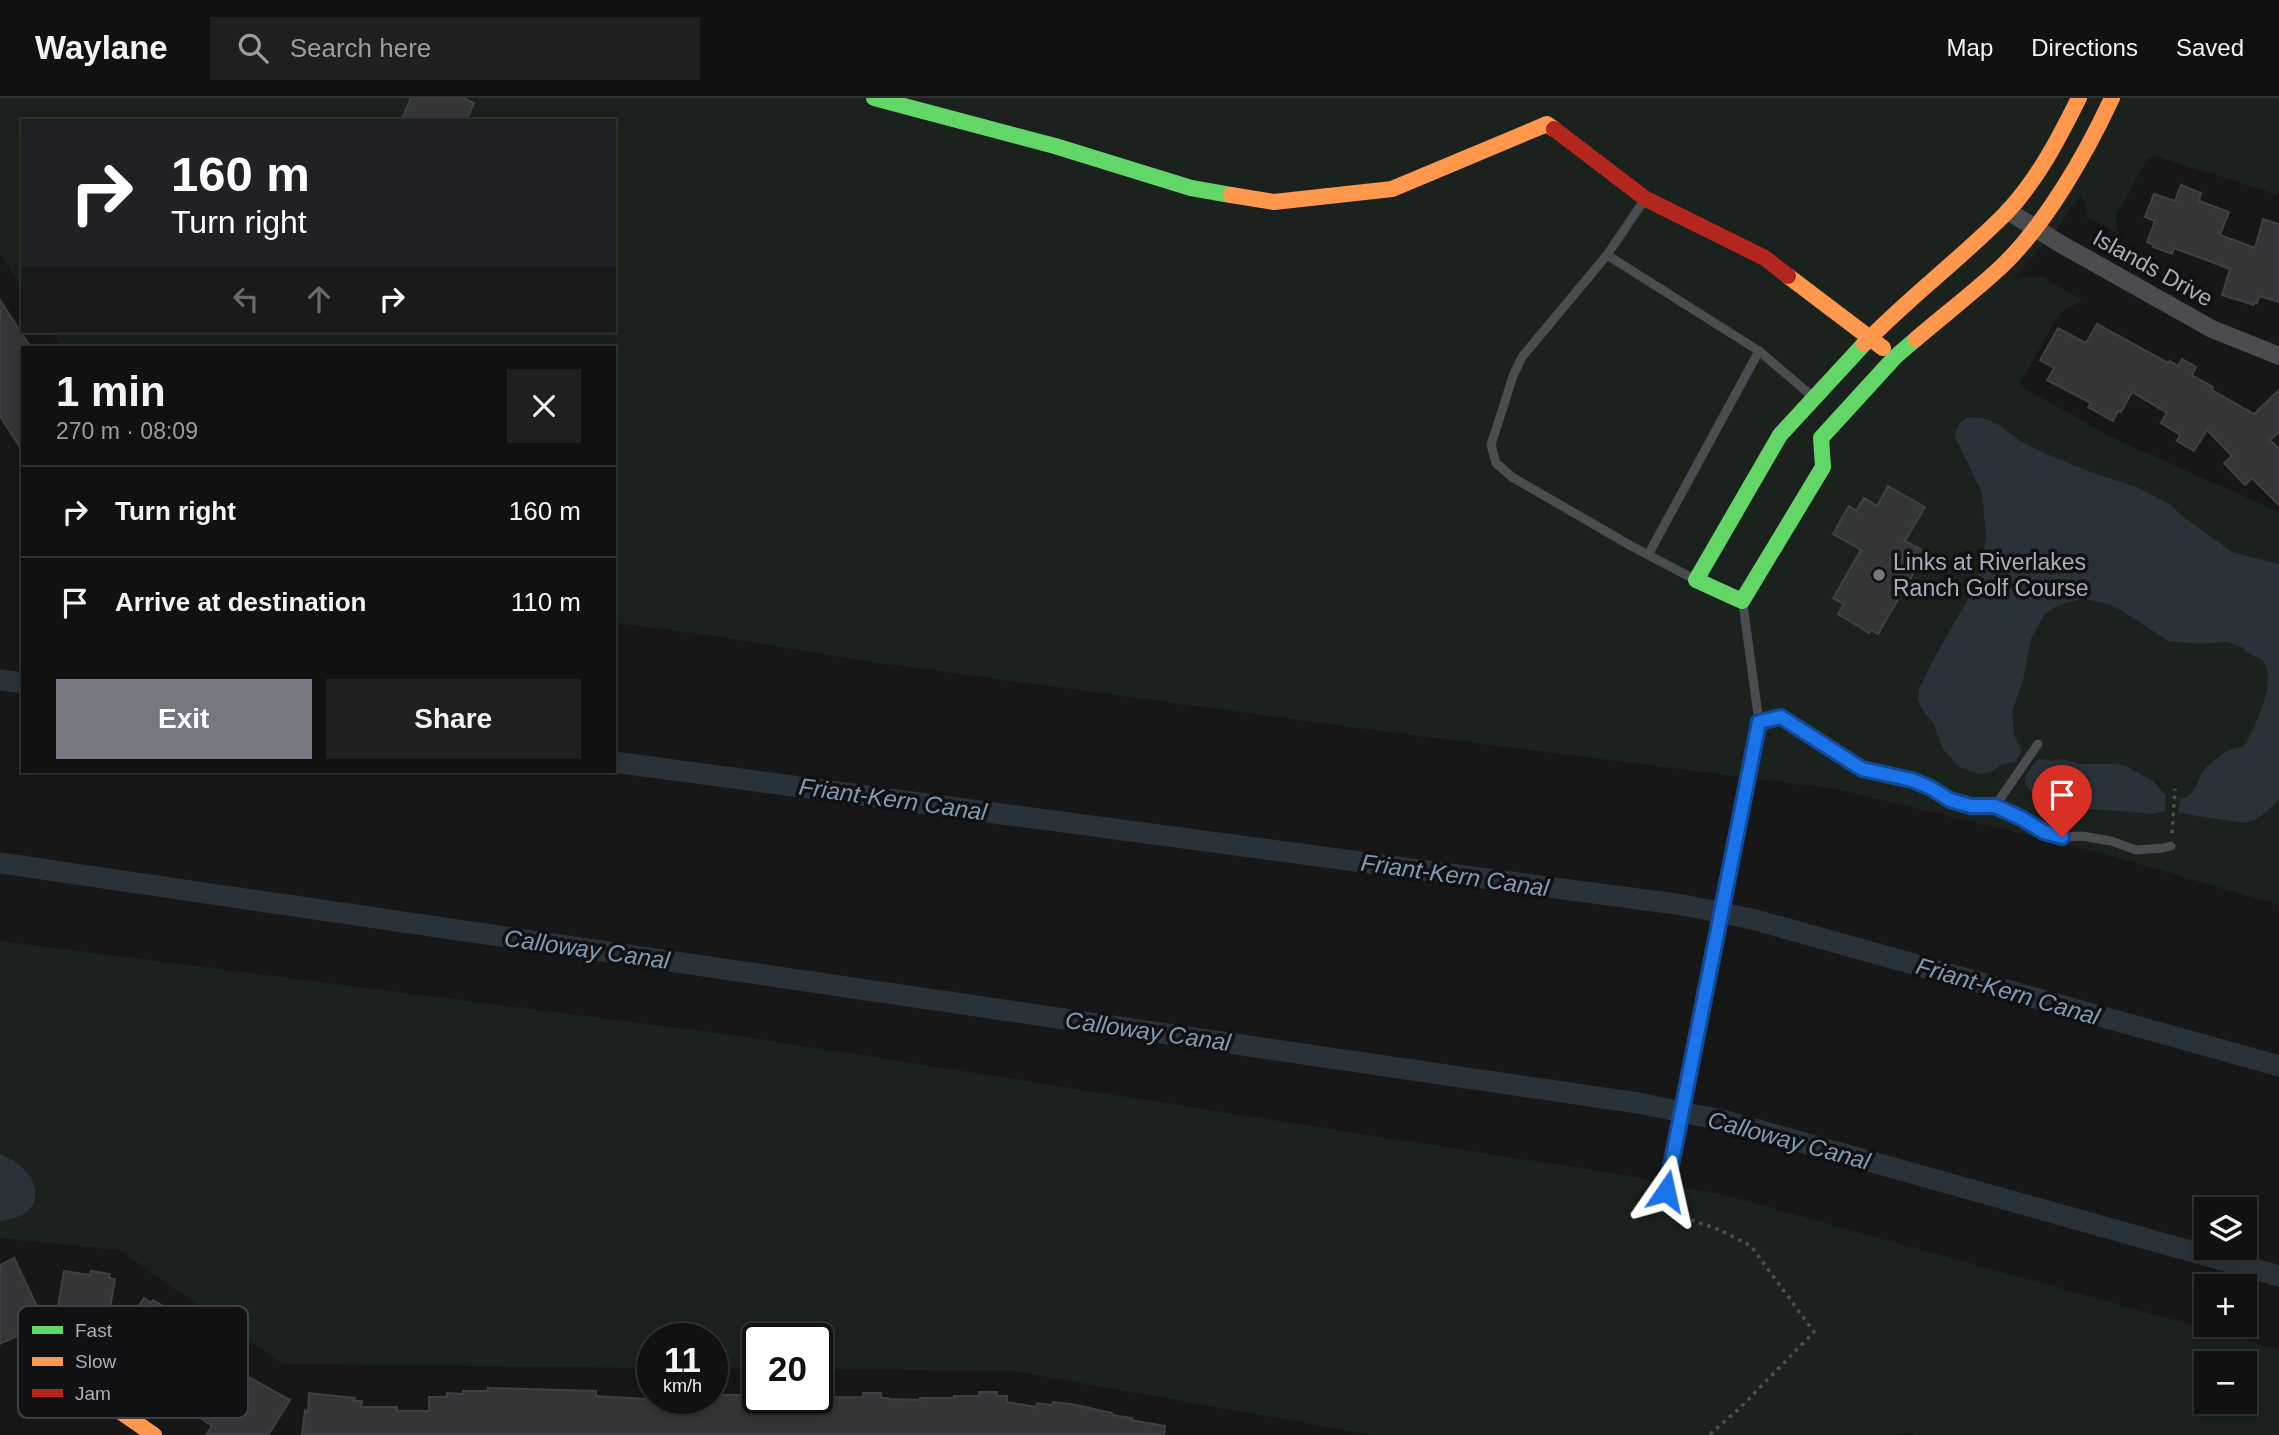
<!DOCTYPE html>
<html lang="en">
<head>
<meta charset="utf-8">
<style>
	body { margin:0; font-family:Arial,sans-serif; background:#1e1f1f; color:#f1f3f6; height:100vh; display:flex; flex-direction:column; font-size:26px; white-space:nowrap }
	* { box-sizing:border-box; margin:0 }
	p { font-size:23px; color:#9c9d9f }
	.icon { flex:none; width:38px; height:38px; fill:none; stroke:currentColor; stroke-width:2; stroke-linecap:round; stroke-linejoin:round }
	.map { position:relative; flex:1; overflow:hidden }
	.drawer { position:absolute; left:21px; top:248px; width:595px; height:427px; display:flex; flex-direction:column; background:#111; border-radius:0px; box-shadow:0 4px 10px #0003,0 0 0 2px #303131 }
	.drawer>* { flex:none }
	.guide { position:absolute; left:21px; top:21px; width:595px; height:214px; border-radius:0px; box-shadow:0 4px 10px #0003,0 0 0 2px #303131; background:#202124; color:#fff; overflow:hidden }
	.fabs { position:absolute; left:2194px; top:1099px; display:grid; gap:14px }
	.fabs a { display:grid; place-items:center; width:63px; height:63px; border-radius:0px; background:#111; box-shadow:0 4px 10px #0003,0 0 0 2px #303131; font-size:35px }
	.speed { position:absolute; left:637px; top:1225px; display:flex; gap:14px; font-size:35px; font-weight:700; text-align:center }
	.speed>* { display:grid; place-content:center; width:91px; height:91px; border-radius:50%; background:#111; box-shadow:0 4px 10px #0003,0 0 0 2px #303131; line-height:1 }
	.speed small { font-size:18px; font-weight:400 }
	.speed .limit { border:4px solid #111; border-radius:10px; background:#fff; color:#111 }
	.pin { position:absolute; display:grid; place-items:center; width:60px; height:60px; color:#fff; margin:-72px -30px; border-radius:50% 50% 50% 0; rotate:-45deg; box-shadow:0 0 7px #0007 }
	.pin .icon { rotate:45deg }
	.me { position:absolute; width:77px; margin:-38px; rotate:11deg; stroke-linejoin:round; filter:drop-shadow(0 0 5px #0008) }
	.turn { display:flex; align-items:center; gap:24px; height:147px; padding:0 35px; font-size:32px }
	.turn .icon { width:91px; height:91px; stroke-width:2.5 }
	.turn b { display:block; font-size:49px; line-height:60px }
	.lanes { display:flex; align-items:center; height:66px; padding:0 35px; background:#0003; justify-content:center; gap:35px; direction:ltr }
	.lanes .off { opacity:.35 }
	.round { display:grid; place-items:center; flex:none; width:74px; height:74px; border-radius:0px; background:#1e1f1f }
	.head { display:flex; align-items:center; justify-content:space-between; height:119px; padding:0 35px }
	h1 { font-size:42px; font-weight:600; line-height:52px }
	.primary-button { display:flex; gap:14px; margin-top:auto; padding:14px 35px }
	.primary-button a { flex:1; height:80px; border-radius:0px; background:#757880; color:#fff; font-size:28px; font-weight:600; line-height:80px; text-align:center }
	.primary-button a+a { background:#1e1f1f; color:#f1f3f6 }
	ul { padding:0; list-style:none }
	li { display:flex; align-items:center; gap:21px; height:91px; padding:0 35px; border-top:2px solid #303131 }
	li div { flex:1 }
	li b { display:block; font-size:26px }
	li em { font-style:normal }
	header { display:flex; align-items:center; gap:42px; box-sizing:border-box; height:98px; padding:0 35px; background:#111; border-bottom:2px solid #303131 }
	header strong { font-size:33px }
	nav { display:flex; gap:38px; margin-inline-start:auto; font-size:24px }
	.search { width:490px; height:63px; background:#1e1f1f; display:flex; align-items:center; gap:18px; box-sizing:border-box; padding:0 24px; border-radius:0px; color:#9c9d9f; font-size:26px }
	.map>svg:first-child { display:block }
	.green { fill:#1b211c; fill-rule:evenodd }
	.water { fill:#2a3239 }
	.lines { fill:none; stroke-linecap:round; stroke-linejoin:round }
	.canal { stroke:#2a3239; stroke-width:21 }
	.building { fill:#343537; stroke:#3f4043; stroke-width:2 }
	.path { stroke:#4d4e52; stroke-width:3.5; stroke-dasharray:3.5 5; stroke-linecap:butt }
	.lane { stroke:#4b4c50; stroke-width:9 }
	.street { stroke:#4b4c50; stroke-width:18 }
	.fast { stroke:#63d668; stroke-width:16 }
	.slow { stroke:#ff974d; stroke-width:16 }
	.jam { stroke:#b3261e; stroke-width:16 }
	.route-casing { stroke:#114b97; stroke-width:18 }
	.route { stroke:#1a73e8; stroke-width:12 }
	.poi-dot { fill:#757880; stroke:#111113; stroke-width:2.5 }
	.labels { text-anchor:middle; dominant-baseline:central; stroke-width:7; stroke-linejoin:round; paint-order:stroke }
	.street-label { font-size:23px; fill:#a8adb8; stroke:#111113 }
	.poi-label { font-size:23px; fill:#a8adb8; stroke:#111113; text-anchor:start }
	.water-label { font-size:24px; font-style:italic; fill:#7f9bb3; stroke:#111113 }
	.key { fill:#111113; stroke:#3e4045; stroke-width:2 }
	.key-label { font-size:19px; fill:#a8adb8 }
</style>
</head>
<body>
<header>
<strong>Waylane</strong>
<div class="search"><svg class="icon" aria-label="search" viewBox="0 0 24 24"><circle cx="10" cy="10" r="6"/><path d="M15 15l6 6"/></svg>Search here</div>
<nav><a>Map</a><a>Directions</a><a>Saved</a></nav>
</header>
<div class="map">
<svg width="2279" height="1337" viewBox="0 0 2279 1337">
	<rect width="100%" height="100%" fill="#171717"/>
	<g class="green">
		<polygon points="0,0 2279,0 2279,97 2155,58 2147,61 2116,118 2118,136 2088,119 2082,96 2049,141 2013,181 2041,178 2082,202 2059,217 2019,287 2109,338 2279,414 2279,807 2101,755 1836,691 1343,628 879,565 694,535 614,525 614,250 62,250 50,233 614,233 614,23 23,23 23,191 0,156"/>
		<path d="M0,843L733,937L1630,1078L1728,1098L2279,1251V1337H1914L1908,1335L1893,1337H1373L1013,1273L817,1271V1241H758V1271L712,1270V1241H653V1270L283,1266L119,1152L0,1140ZM2207,1265H2245V1304H2207Z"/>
	</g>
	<g class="water">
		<path d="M1968,319L1987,321L1999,327L2019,342L2044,355L2093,375L2137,389L2171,407L2181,417L2232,454L2279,466V701C2270,711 2259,722 2245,725L2178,715L2180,701C2196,698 2196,683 2204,672C2209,666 2220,658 2226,654C2233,650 2239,651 2246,645C2256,626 2279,580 2262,562C2257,559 2251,557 2246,554L2244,550L2227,544L2199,546L2169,543L2122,513L2108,506L2086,501L2072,503L2055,509L2044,517L2031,541L2023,583L2012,614L2014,637L2022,653L2015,664L2002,666L1991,674L1979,676L1959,669L1943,651L1933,625L1922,611L1918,602L1919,591L1932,564L1972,494L1983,460L1986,439L1982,395L1955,339C1955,330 1960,323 1968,319Z"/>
		<polygon points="2042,661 2053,663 2059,661 2083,666 2115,666 2124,667 2153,683 2166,697 2165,713 2152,716 2092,711 2077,714 2042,706 2037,703 2025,685 2025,679 2036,663"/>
		<path d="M0,1056C40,1071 54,1117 0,1123Z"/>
	</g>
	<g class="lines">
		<g class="canal">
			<polyline points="0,582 23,585"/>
			<polyline points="614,664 1683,807 1752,821 2279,968"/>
			<polyline points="0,765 1638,1005 1726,1023 2279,1178"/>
		</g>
	</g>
	<g class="building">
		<polygon points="411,0 463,0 474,5 466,23 401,23"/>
		<polygon points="2181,87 2201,95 2199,103 2229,114 2220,137 2255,150 2263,121 2279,126 2279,204 2259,198 2257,205 2255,204 2254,207 2222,197 2230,171 2174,150 2172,156 2153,149 2154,147 2147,144 2155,123 2145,119 2154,96 2175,103"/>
		<polygon points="0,202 31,250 23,250 23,354 0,318"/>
		<polygon points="2097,226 2168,265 2170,263 2178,268 2182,261 2196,269 2192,277 2213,289 2212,292 2254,316 2279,292 2279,334 2270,342 2279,351 2279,407 2252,380 2245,387 2224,365 2232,358 2207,332 2194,353 2177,343 2180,337 2161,325 2167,315 2132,294 2121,314 2118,313 2113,323 2088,309 2091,305 2047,282 2054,270 2040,262 2058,230 2086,245"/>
		<polygon points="1888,388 1925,409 1905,443 1926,454 1878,536 1871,532 1869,535 1838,516 1844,506 1833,500 1861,452 1833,436 1849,408 1856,413 1864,400 1877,408"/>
		<polygon points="14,1160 45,1225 0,1246 0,1167"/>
		<polygon points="64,1173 90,1177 91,1173 110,1176 109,1180 115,1181 103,1251 77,1235 77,1242 53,1238"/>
		<polygon points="144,1200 151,1205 153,1202 168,1211 167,1215 221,1252 223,1250 239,1261 237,1264 242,1268 238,1273 290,1302 268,1337 206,1337 212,1328 180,1306 179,1307 129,1275 133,1270 109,1255"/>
		<polygon points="488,1290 596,1293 596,1298 662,1302 712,1300 712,1297 758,1297 758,1300 863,1299 863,1295 881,1295 881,1300 888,1300 888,1301 921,1302 920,1300 954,1300 954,1298 979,1298 979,1294 997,1294 997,1298 1007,1298 1007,1304 1036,1309 1037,1305 1052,1307 1053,1304 1071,1306 1112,1315 1112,1317 1132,1320 1131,1322 1165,1328 1164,1337 302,1337 305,1312 308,1314 309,1295 355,1300 354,1303 362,1303 361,1309 397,1309 397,1313 429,1313 429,1299 447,1299 447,1295 463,1296 463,1293 488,1293"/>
	</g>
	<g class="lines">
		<g class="path">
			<polyline points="2172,735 2175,691"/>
			<polyline points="1674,1104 1686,1120 1720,1132 1751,1148 1814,1234 1740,1310 1709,1337"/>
		</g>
		<g class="lane">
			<polyline points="1645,101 1607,157 1522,259 1513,278 1491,347 1496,365 1512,379 1633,449 1694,481"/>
			<polyline points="1607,157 1759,253 1813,299"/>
			<polyline points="1648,457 1759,253"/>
			<polyline points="1759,624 1781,619 1862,671 1912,682 1931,690 1950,702 1971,708 1995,708"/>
			<polyline points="2038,646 1995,708 2021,720 2044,734 2062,739 2082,738 2111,743 2136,752 2163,750 2171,748"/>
			<polyline points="1666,1093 1759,624 1743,506"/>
		</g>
		<polyline class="street" points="2008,113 2059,145 2212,231 2279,258"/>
		<g class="fast">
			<polyline points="874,0 1055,48 1191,90 1231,97"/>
			<polyline points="1864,246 1780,337 1696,482 1742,503 1823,369 1821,340 1895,259 1916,241"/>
		</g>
		<g class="slow">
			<polyline points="1231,97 1274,104 1392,91 1547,26 1554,31"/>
			<polyline points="1788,178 1883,250"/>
			<path d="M1916,241C1944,217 1974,194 2001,169C2046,126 2086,56 2112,0"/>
			<path d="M1864,246C1909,199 1962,160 2007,114C2038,81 2059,40 2079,0"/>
			<polyline points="36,1304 102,1301 154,1337"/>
		</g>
		<polyline class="jam" points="1554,31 1646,101 1765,160 1788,178"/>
	</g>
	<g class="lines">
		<g class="route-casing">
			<polyline id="route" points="1666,1093 1759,624 1781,619 1862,671 1912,682 1931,690 1950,702 1971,708 1995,708 2021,720 2044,734 2062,739"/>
		</g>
		<use href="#route" class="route"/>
	</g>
	<circle class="poi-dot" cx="1879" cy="477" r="7"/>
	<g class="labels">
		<g class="street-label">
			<text transform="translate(2153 170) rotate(29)">Islands Drive</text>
		</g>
		<g class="poi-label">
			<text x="1893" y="464">Links at Riverlakes<tspan x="1893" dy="26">Ranch Golf Course</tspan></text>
		</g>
		<g class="water-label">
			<text transform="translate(893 701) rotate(8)">Friant-Kern Canal</text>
			<text transform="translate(1455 777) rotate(8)">Friant-Kern Canal</text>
			<text transform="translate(587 851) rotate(8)">Calloway Canal</text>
			<text transform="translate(2008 893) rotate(16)">Friant-Kern Canal</text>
			<text transform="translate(1148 933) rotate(8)">Calloway Canal</text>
			<text transform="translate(1789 1042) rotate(15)">Calloway Canal</text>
		</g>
	</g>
	<rect x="18" y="1208" width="230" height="112" rx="10" class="key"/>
	<rect x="32" y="1228" width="31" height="8" fill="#63d668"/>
	<rect x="32" y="1259" width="31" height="9" fill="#ff974d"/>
	<rect x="32" y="1291" width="31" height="8" fill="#b3261e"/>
	<g class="key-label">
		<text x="75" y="1239">Fast</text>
		<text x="75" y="1270">Slow</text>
		<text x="75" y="1302">Jam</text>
	</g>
</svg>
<div class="fabs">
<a><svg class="icon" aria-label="layers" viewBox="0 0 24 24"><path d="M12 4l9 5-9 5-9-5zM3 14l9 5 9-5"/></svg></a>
<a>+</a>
<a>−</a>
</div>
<div class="speed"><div>11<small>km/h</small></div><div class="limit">20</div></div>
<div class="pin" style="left:2062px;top:739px;background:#d93025"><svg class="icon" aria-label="arrive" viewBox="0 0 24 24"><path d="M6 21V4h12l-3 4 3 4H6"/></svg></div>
<svg class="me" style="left:1666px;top:1093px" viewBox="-20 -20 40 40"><path d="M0-17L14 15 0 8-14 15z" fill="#1a73e8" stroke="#fff" stroke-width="4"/></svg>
<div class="guide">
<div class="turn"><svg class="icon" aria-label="right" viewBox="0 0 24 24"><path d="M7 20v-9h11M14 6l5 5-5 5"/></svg><div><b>160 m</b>Turn right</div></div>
<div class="lanes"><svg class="icon off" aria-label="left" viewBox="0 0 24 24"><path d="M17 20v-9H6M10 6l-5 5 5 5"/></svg><svg class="icon off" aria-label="ahead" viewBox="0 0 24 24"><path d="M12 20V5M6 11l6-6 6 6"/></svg><svg class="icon" aria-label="right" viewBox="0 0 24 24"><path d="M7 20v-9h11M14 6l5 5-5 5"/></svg></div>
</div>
<section class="drawer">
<div class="head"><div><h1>1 min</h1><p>270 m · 08:09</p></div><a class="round"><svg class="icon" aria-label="close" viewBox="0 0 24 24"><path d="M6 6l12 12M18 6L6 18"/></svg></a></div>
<ul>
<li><svg class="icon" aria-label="right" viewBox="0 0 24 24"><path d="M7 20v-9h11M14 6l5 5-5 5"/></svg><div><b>Turn right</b></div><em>160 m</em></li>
<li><svg class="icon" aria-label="arrive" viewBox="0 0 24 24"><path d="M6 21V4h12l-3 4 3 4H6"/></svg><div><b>Arrive at destination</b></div><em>110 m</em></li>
</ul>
<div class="primary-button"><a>Exit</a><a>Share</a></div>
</section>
</div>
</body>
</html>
